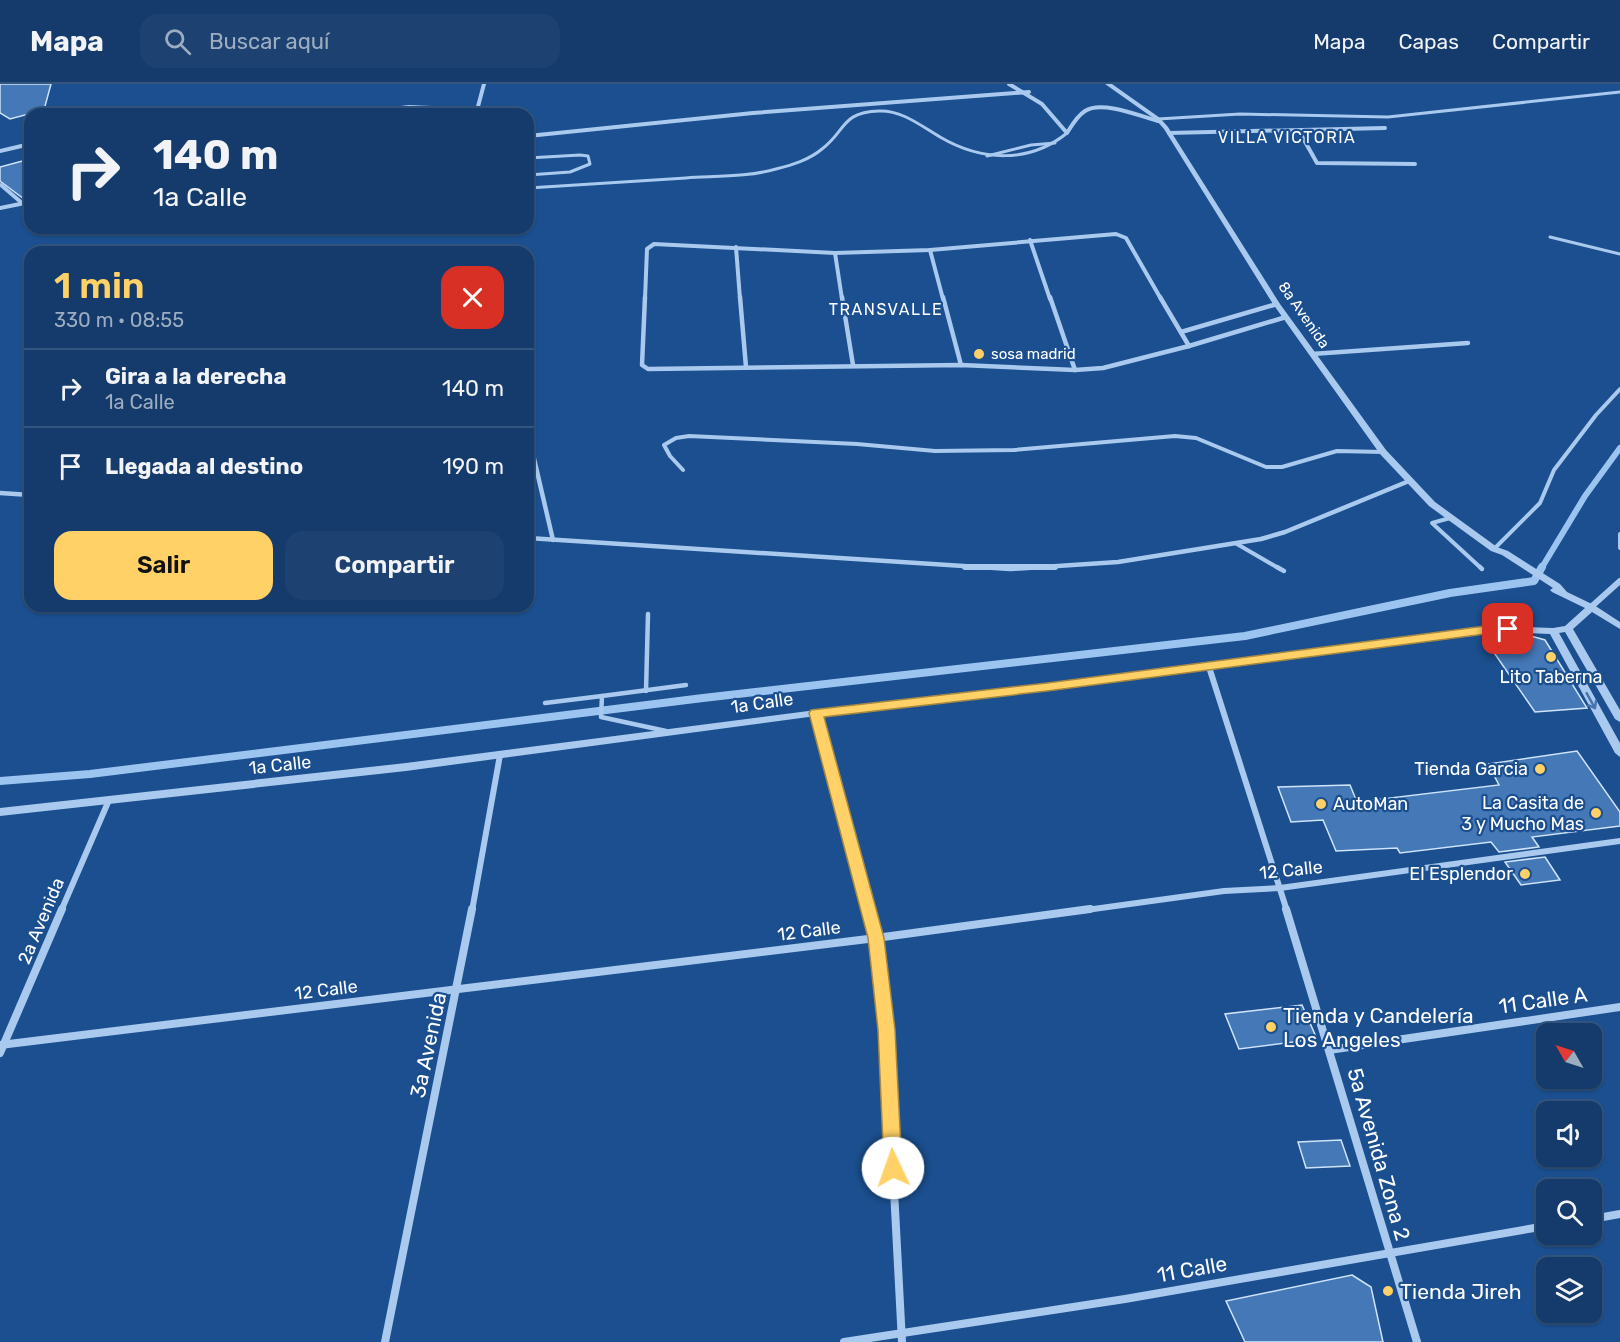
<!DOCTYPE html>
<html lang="es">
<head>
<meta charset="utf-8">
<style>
	body { margin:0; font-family:Rubik,sans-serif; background:#1d4271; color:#f1f3f6; height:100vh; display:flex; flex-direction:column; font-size:22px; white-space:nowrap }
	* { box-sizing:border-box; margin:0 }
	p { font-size:20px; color:#9dadc1 }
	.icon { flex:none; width:33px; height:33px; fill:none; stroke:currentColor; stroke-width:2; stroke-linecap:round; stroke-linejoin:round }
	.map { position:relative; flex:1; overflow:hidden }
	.panel { position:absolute; left:24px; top:162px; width:510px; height:366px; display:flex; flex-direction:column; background:#143b6b; border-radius:18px; box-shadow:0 2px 4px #0004,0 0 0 2px #33557e }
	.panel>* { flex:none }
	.top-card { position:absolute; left:24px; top:24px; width:510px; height:126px; border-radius:18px; box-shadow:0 2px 4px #0004,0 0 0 2px #33557e; background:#143b6b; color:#f1f3f6; overflow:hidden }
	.needle { width:39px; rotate:309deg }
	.tools { position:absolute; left:1536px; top:939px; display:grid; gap:12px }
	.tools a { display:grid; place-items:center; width:66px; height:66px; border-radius:12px; background:#143b6b; box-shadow:0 2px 4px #0004,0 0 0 2px #33557e; font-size:30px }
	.pin { position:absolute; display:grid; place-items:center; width:51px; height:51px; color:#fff; margin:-26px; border-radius:12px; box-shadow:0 3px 9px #0006 }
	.me { position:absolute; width:66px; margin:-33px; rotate:357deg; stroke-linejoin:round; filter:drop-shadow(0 0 4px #0008) }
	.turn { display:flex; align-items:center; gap:21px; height:126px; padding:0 30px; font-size:27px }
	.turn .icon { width:78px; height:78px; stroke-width:2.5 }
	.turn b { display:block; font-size:42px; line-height:51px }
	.round { display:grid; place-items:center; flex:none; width:63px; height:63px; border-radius:18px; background:#1d4271 }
	.head { display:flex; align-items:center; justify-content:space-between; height:102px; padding:0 30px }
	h1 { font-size:36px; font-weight:600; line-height:45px; color:#ffd166 }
	.action { display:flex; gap:12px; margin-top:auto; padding:12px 30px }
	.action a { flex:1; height:69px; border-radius:18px; background:#ffd166; color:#111; font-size:24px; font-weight:600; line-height:69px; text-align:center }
	.action a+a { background:#1d4271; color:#f1f3f6 }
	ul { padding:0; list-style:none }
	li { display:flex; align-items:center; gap:18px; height:78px; padding:0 30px; border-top:2px solid #33557e }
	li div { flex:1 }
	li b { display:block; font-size:22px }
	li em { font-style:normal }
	header { display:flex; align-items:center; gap:36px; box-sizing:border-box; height:84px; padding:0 30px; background:#143b6b; border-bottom:2px solid #33557e }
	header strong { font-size:28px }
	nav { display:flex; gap:33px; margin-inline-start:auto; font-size:21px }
	.search { width:420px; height:54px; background:#1d4271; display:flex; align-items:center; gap:15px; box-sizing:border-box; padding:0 21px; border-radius:18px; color:#9dadc1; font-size:22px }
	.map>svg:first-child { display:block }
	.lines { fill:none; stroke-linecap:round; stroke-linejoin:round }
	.stream-far1 { stroke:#9cc4f0; stroke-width:6 }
	.stream { stroke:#9cc4f0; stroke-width:8 }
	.building { fill:#4478b7; stroke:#cfe3fa; stroke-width:1.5 }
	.service-far2 { stroke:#a9c9ee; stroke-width:3 }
	.service-far1 { stroke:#a9c9ee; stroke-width:4 }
	.service { stroke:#a9c9ee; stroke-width:4.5 }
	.minor-far3 { stroke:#a9c9ee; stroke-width:4 }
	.minor-far2 { stroke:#a9c9ee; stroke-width:4.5 }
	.minor-far1 { stroke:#a9c9ee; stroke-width:6 }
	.minor { stroke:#a9c9ee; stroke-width:8 }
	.tertiary { fill:#a9c9ee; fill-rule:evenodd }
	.oneway { stroke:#4674ac }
	.route { fill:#ffd166; stroke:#a68842; stroke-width:1.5 }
	.poi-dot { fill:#ffd166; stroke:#1b4f8f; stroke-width:2 }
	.labels { text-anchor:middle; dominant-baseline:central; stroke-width:4.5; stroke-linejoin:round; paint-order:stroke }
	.far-street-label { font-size:15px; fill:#fff; stroke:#1b4f8f }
	.far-poi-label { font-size:15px; fill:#fff; stroke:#1b4f8f; text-anchor:start }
	.far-neighbourhood-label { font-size:16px; letter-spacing:1.5px; fill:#fff; stroke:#1b4f8f }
	.poi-label { font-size:18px; fill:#fff; stroke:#1b4f8f; text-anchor:end }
	.street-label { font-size:18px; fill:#fff; stroke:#1b4f8f }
	.near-street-label { font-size:21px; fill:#fff; stroke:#1b4f8f }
	.near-poi-label { font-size:21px; fill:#fff; stroke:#1b4f8f; text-anchor:start }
</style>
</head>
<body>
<header>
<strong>Mapa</strong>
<div class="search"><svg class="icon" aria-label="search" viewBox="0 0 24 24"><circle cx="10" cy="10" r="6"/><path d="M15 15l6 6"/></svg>Buscar aquí</div>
<nav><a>Mapa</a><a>Capas</a><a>Compartir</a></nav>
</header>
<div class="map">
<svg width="1620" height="1258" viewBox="0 0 1620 1258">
	<rect width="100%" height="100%" fill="#1b4f8f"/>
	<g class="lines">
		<polyline class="stream-far1" points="1541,485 1585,412 1620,364"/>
		<polyline class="stream" points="0,697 90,690 703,614 1245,552 1450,509 1534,497 1542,483"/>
	</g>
	<g class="building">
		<polygon points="0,0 51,0 44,26 10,35 0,29"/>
		<polygon points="30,75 30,114 24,115 0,97 0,83"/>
		<polygon points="1531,552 1545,556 1587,624 1535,628 1486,557"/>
		<polygon points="1577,667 1620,728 1620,742 1532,753 1539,763 1499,768 1491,758 1400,769 1397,764 1336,767 1323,736 1291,738 1278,703 1350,701 1357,718 1499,701 1488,680"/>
		<polygon points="1545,773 1560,796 1521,801 1505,778"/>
		<polygon points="1302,921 1317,955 1239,965 1225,930"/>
		<polygon points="1341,1056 1350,1082 1306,1084 1298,1058"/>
		<polygon points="1352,1191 1371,1203 1383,1258 1245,1258 1226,1217"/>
	</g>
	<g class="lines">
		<g class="service-far2">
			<polyline points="1158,35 1240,30 1388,33 1620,8"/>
			<polyline points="987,72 1031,61 1055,59"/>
			<polyline points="528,74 580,71 588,72 590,80 570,88 528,91"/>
			<path d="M528,104C581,101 634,97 686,94C716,92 748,93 776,85C792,81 809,76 822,65C846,47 841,28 879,27C902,26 921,42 940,53C981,77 1029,80 1067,49"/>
			<polyline points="1550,153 1620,170"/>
		</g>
		<g class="service-far1">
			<polyline points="683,386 670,372 664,361 676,354 689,352 857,360 935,367 1014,366 1175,352 1196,354 1266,383 1282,383 1337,367 1383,368"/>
			<polyline points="1450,434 1432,439 1482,485"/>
			<polyline points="1620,450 1620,464"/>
			<polyline points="1237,460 1280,485"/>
			<polyline points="1494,465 1540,419 1554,386 1596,331 1620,305"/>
		</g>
		<g class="service">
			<polyline points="1277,483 1284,487"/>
			<polyline points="1480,483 1482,485"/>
			<polyline points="646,607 648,530"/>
			<polyline points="545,619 602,612"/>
			<polyline points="666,647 601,633 602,612 686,601"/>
		</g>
		<g class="minor-far3">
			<path d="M1009,0L1042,20L1067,49C1072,41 1077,32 1085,27C1102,16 1140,32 1158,37"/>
			<polyline points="350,30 409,23 476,26"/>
			<polyline points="476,30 484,0"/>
			<polyline points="1299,47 1317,79 1415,80"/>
			<polyline points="1169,49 1385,44"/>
			<polyline points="528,52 753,29 1029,8"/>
			<polyline points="0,67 30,60"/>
			<polyline points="1,101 22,119"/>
			<polyline points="0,124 30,118"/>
			<polyline points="1030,156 1050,215"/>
			<polyline points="736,163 740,215"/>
			<polyline points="930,166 943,215"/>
			<polyline points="835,169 842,215"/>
			<polyline points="645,215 647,165 654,160 835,169 930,166 1116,150 1126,154 1161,215"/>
		</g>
		<g class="minor-far2">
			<polyline points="645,213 642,281 648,285 961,281 1075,286 1103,284 1189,262"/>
			<polyline points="740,213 746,283"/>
			<polyline points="842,213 853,281"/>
			<polyline points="943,213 961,281"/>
			<polyline points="1050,213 1075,286"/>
			<polyline points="1160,213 1189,262"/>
			<polyline points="1181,248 1277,220"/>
			<polyline points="1189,262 1286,233"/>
			<polyline points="1312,270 1468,259"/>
			<polyline points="528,349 553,456"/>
			<polyline points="0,409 30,411"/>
			<polyline points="528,454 1010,485"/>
			<polyline points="1011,485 1118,478 1261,455 1285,448 1409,397"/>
		</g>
		<g class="minor-far1">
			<polyline points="965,483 1055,483"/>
			<polyline points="1591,523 1620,497"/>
			<polyline points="1209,583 1287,827"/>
			<polyline points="816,629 869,827"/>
			<polyline points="61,827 109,716"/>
			<polyline points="472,827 500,671"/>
			<polyline points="1079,827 1224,807 1280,804 1620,757"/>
		</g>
		<g class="minor">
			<polyline points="868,825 883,897 902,1258"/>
			<polyline points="1286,825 1417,1258"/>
			<polyline points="0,961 876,854 1090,825"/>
			<polyline points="1329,966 1620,923"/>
			<polyline points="0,969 62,825"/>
			<polyline points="1592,1135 1620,1130"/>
			<polyline points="385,1258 472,825"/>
			<polyline points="844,1258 1125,1215 1546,1142"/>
		</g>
		<polygon class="tertiary" points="1105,0 1112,0 1160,34 1168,43 1280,220 1386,366 1435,418 1497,463 1508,467 1560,500 1567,508 1594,521 1620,538 1620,545 1592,528 1573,545 1620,626 1620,638 1615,635 1565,548 1559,549 1620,659 1620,673 1615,669 1550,550 1493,548 1047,606 816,632 406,687 0,732 0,724 406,679 816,626 1047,600 1493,542 1553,544 1565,542 1585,524 1552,508 1550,506 1553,504 1502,471 1491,467 1429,422 1380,370 1273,220 1164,45 1156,36"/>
	</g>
	<defs><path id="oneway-shaft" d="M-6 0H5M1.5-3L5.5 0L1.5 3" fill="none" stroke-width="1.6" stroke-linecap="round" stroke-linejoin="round" transform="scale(1.5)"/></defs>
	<use class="oneway" href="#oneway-shaft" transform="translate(1591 617) rotate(61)"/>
	<polygon class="route" points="1493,541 1508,541 1515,545 1508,549 1493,549 1047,607 824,633 884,854 895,946 902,1084 900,1090 893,1092 887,1090 884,1084 878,946 868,854 809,629 811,626 1047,599"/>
	<g class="poi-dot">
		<circle cx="979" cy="270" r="6"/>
		<circle cx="1551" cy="573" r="6"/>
		<circle cx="1540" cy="685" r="6"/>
		<circle cx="1321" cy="720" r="6"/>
		<circle cx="1596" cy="729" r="6"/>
		<circle cx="1525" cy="790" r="6"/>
		<circle cx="1271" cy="943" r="6"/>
		<circle cx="1388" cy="1207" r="6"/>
	</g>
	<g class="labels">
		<g class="far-street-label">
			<text transform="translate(1304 231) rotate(55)">8a Avenida</text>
		</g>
		<g class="far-poi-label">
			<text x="991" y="270">sosa madrid</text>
		</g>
		<g class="far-neighbourhood-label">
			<text x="1287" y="53">VILLA VICTORIA</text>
			<text x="886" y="225">TRANSVALLE</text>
		</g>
		<g class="poi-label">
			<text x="1551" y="593" text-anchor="middle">Lito Taberna</text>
			<text x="1528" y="685">Tienda Garcia</text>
			<text x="1584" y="719">La Casita de<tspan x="1584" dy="21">3 y Mucho Mas</tspan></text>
			<text x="1333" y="720" text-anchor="start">AutoMan</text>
			<text x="1513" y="790">El Esplendor</text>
		</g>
		<g class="street-label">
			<text transform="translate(762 619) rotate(-8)">1a Calle</text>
			<text transform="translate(280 681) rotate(-6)">1a Calle</text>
			<text transform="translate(1291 786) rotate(-6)">12 Calle</text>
			<text transform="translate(41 837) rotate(-67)">2a Avenida</text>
			<text transform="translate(809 847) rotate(-7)">12 Calle</text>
			<text transform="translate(326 906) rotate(-7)">12 Calle</text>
		</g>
		<g class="near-street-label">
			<text transform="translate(1543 916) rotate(-8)">11 Calle A</text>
			<text transform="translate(428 961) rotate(-78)">3a Avenida</text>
			<text transform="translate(1379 1070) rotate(74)">5a Avenida Zona 2</text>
			<text transform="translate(1192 1185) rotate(-10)">11 Calle</text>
		</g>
		<g class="near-poi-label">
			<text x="1283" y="931">Tienda y Candelería<tspan x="1283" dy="24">Los Angeles</tspan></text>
			<text x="1400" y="1207">Tienda Jireh</text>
		</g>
	</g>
</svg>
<div class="tools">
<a><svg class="needle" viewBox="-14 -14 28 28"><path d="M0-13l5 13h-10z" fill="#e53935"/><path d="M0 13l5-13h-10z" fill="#9dadc1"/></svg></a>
<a><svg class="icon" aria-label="sound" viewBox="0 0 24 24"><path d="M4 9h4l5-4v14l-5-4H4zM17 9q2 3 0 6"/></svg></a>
<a><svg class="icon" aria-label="search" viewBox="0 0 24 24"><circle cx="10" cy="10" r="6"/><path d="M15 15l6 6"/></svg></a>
<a><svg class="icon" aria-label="layers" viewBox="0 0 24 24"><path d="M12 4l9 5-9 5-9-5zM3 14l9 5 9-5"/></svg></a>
</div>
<div class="pin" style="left:1508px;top:545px;background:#d93025"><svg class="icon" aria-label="arrive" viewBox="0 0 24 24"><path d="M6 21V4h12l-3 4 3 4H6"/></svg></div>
<svg class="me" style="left:893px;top:1084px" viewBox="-20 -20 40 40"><circle r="19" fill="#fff"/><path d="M0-13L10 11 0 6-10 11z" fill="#ffd166"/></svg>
<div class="top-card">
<div class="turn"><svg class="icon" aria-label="right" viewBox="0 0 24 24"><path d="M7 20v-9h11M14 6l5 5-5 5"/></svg><div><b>140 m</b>1a Calle</div></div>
</div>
<section class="panel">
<div class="head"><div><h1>1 min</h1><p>330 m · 08:55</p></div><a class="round" style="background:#d93025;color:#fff"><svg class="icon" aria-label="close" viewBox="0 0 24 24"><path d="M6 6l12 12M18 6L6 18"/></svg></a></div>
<ul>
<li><svg class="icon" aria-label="right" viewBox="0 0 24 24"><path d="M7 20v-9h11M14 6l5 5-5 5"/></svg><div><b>Gira a la derecha</b><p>1a Calle</p></div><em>140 m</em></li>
<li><svg class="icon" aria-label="arrive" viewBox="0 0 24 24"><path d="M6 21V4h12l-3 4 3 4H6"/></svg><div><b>Llegada al destino</b></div><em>190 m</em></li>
</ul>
<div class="action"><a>Salir</a><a>Compartir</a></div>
</section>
</div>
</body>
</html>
